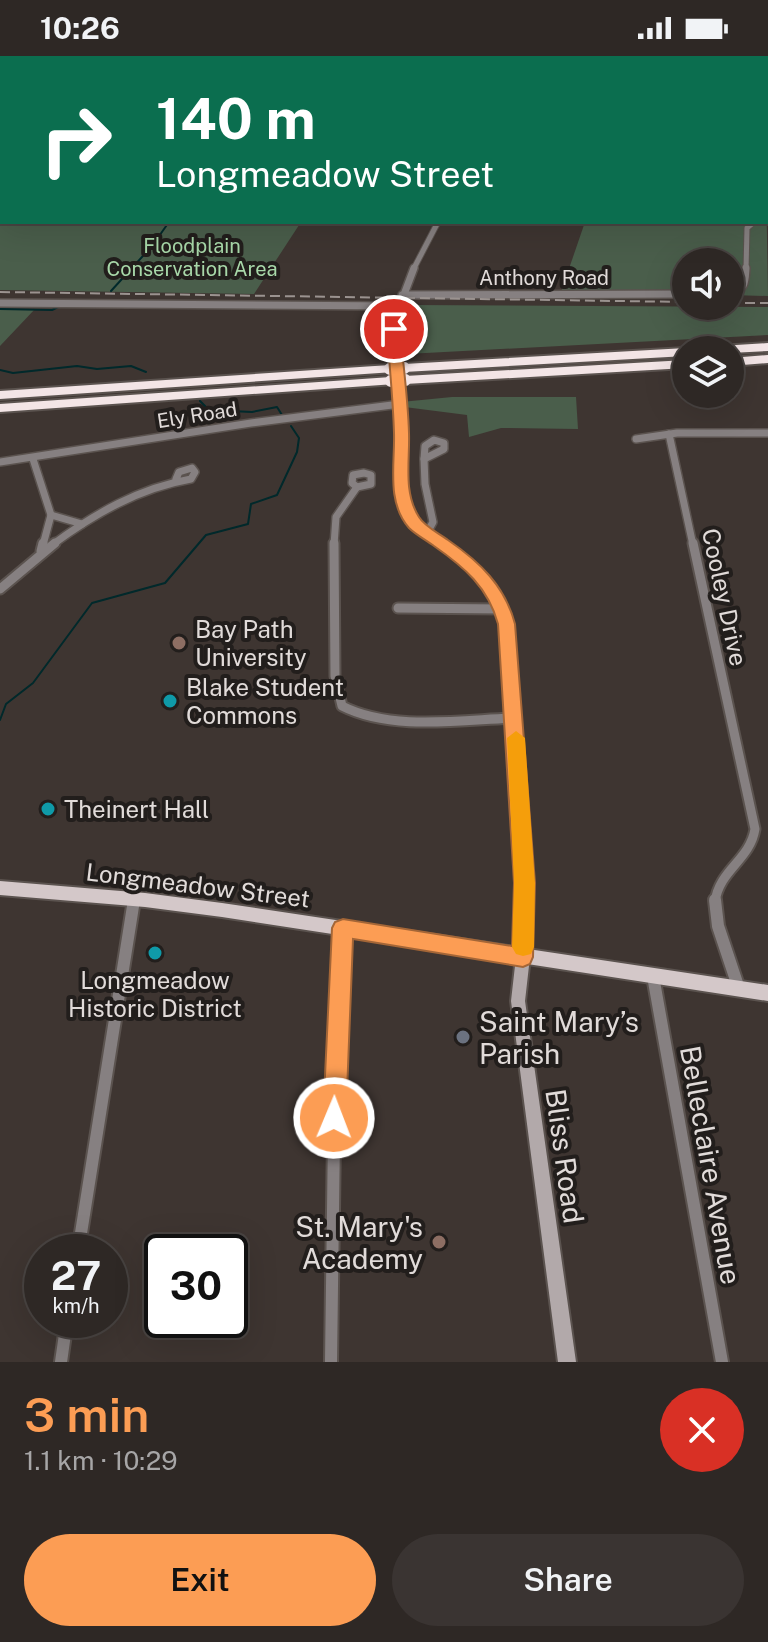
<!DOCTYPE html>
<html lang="en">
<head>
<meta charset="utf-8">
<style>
	body { margin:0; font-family:"Public Sans",sans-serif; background:#3a3432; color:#f1f3f6; height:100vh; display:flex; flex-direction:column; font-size:30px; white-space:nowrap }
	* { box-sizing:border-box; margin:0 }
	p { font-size:26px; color:#a7a6a7 }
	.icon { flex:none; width:44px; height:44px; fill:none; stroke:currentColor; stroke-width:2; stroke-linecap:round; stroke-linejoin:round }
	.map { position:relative; height:1306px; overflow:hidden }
	.details { display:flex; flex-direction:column; background:#2e2825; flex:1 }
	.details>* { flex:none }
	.top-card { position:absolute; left:0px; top:0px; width:768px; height:168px; box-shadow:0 8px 32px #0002,0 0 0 2px #494442; background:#0b6e4f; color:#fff; overflow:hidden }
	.controls { position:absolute; left:672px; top:192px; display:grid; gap:16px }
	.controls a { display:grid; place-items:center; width:72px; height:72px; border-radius:50%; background:#2e2825; box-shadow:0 8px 32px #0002,0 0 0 2px #494442; font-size:40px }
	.speed { position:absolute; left:24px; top:1178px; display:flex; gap:16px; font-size:40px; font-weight:700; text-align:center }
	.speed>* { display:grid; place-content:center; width:104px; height:104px; border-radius:50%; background:#2e2825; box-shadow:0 8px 32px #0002,0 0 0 2px #494442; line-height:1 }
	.speed small { font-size:20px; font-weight:400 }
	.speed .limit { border:4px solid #111; border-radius:12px; background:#fff; color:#111 }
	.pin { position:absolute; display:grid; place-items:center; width:68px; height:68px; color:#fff; margin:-34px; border:4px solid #fff; border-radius:50%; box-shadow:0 2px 8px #0007 }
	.me { position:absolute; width:88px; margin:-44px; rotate:1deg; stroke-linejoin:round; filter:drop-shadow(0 0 6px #0008) }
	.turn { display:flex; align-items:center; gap:28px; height:168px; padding:0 24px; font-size:36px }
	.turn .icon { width:104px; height:104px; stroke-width:2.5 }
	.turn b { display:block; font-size:56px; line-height:68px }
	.round { display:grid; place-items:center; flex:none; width:84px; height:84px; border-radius:42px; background:#3a3432 }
	.summary { display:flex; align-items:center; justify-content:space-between; height:136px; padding:0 24px }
	h1 { font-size:48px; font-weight:600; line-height:60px; color:#fc9d54 }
	.primary-button { display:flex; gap:16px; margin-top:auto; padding:16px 24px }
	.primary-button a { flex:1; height:92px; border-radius:48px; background:#fc9d54; color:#111; font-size:32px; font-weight:600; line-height:92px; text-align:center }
	.primary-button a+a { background:#3a3432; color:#f1f3f6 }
	.status { display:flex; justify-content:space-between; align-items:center; height:56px; padding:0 40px; background:#2e2825; direction:ltr }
	.status svg { height:22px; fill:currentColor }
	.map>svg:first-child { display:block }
	.green { fill:#4a5e4b }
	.water { fill:#01292b }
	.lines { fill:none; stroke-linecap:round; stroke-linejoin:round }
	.stream { stroke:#01292b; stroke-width:2 }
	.minor-far3-casing { stroke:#5b534f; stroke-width:7 }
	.minor-far2-casing { stroke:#5b534f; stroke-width:10 }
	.minor-far1-casing { stroke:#5b534f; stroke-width:13 }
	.minor-casing { stroke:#5b534f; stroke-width:16 }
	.secondary-casing { stroke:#5b534f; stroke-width:4 }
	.primary-casing { stroke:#5b534f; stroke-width:4 }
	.motorway-casing { stroke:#5b534f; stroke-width:4 }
	.minor-far3 { stroke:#868081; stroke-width:5 }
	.minor-far2 { stroke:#868081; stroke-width:7 }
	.minor-far1 { stroke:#868081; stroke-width:9 }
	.minor { stroke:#868081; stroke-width:12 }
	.secondary { fill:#b2a9aa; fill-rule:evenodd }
	.primary { fill:#d4c8c9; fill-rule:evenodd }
	.motorway { fill:#f3e5e6; fill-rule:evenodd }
	.rail { stroke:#9b9390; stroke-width:2; stroke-dasharray:10 5; stroke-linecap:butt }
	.motorway-bridge-casing { stroke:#5b534f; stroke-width:15; stroke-linecap:butt }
	.motorway-bridge { stroke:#f3e5e6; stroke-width:12 }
	.route { fill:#fc9d54; stroke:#a46637; stroke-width:2 }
	.slow { fill:#f59e0b }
	.education-dot { fill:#8d6e63; stroke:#221e1c; stroke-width:3 }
	.culture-dot { fill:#0f9aa8; stroke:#221e1c; stroke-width:3 }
	.worship-dot { fill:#6b7280; stroke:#221e1c; stroke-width:3 }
	.labels { text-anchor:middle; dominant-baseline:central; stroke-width:8; stroke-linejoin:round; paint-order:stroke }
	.far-park-label { font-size:20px; fill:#a8d8a9; stroke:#221e1c }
	.far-street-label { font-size:20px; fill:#e1dbd9; stroke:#221e1c }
	.street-label { font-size:24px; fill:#e1dbd9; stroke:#221e1c }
	.poi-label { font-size:24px; fill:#e1dbd9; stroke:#221e1c; text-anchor:start }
	.near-poi-label { font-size:28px; fill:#e1dbd9; stroke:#221e1c; text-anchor:start }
	.near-street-label { font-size:28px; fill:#e1dbd9; stroke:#221e1c }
</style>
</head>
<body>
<div class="status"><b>10:26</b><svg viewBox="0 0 49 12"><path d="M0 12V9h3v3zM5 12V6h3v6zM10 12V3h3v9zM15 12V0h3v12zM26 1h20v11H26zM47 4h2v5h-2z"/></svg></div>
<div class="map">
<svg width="768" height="1306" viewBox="0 0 768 1306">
	<rect width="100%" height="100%" fill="#3e3531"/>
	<g class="green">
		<polygon points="0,78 2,166 301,166 254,238 0,234"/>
		<polygon points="766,121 768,240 730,239 730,206 686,206 686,238 561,236 585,166 766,166"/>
		<polygon points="405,249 768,251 768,279 388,299"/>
		<polygon points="0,253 35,253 0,290"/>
		<polygon points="452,341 576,341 578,373 501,372 469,381 467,359 381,348"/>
	</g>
	<polygon class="water" points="171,0 768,0 768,121 766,2 150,2"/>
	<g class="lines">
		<g class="stream">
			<polyline points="111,235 152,190 169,166"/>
			<polyline points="0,253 52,254 58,251"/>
			<polyline points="0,314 13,317 77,310 97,313 131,310 146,316"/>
			<polyline points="200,345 209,354 252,356 277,351 282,359"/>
			<polyline points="0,664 6,648 33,627 92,547 165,527 206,479 248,468 251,448 277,439 297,396 299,382 291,370"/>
		</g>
		<g class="minor-far3-casing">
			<g id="minor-far3">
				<polyline points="413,214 438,166"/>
				<polyline points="746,214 747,172 754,166"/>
			</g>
		</g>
		<g class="minor-far2-casing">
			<g id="minor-far2">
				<polyline points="414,212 394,265 402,379 402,439 415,468 444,489"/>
				<path d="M730,237C746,233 745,227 746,212"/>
				<polyline points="402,239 686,238"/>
				<polyline points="0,247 398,250"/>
				<polyline points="669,378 693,489"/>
				<polyline points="636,383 677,377 768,377"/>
				<polygon points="434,384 444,387 444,393 424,403 425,390"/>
				<polyline points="33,403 51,459 43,489"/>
				<polyline points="424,403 425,428 433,466 427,477"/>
				<polyline points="0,406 251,367 400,348"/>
				<polygon points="364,417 371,419 371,428 357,431 352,427 353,419"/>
				<polyline points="51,459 82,468"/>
				<path d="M52,489C94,458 139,432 191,423L195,416L192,412L179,416L176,423"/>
				<polyline points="334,489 336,461 357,431"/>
			</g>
		</g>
		<g class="minor-far1-casing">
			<g id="minor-far1">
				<path d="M334,487L335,620L342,650C391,675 460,664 513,662"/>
				<path d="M441,487C488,522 498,531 509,590L524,846"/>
				<path d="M693,487L755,773C750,804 719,814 715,846"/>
				<polyline points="41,495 43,487"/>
				<polyline points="0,533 55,487"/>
				<polyline points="398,552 502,553"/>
			</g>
		</g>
		<g class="minor-casing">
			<g id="minor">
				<polyline points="715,844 718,870 739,933"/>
				<polyline points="523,901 525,844"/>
				<polyline points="653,920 722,1306"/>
				<polyline points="78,1196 134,844"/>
				<polyline points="61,1306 67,1264"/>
				<polyline points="331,1306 335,1003 343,872"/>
			</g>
		</g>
		<g class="secondary-casing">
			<polygon id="secondary" points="523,895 528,897 530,901 525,945 576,1306 558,1306 511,945 516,901 518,897"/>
		</g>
		<g class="primary-casing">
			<polygon id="primary" points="0,825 145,837 222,847 768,929 768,945 222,861 145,851 0,839"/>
		</g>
		<g class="motorway-casing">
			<g id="motorway">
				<polygon points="768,287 768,295 730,297 730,294 714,294 720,290"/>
				<polygon points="686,292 691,294 686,294 686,300 404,316 398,312 404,308"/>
				<polygon points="768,299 768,307 730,310 730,302"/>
				<polygon points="686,304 686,312 405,328 399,324 405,320"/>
				<polygon points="390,309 396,313 394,316 0,343 0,335"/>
				<polygon points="391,321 397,325 395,328 0,356 0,348"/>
			</g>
		</g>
		<use href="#minor-far3" class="minor-far3"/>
		<use href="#minor-far2" class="minor-far2"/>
		<use href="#minor-far1" class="minor-far1"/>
		<use href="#minor" class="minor"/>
		<use href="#secondary" class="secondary"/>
		<use href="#primary" class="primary"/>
		<use href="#motorway" class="motorway"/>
		<g class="rail">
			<polyline points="0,236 686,246"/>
			<polyline points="730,247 768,247"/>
		</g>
		<g class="motorway-bridge-casing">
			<g id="motorway-bridge">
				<polyline points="390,313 404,312"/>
				<polyline points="391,325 405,324"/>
			</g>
		</g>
		<use href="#motorway-bridge" class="motorway-bridge"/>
	</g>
	<path class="route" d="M394,269L400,273C403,308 408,342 409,377C410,405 403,436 419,461C425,471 439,477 448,484C480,506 505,530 515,568L535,827L533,901L530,908L523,911L353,883L346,1062L343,1070L334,1074L326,1070L323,1062L332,872L335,866L343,863L512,890L514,827L498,568C488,531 464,511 434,490C426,484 416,479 409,472C386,446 395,408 394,377C393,342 389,307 387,273Z"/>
	<polygon class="slow" points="516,675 525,682 535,827 534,891 531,898 523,900 516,898 512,891 514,827 507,682"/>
	<g class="education-dot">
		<circle cx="179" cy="587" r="8"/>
		<circle cx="439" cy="1186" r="8"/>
	</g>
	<g class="culture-dot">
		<circle cx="170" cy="645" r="8"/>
		<circle cx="48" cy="753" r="8"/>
		<circle cx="155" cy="897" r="8"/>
	</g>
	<circle class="worship-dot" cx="463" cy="981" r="8"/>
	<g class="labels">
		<g class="far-park-label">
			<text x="192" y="190">Floodplain<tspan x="192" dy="23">Conservation Area</tspan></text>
		</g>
		<g class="far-street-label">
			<text x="544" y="222">Anthony Road</text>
			<text transform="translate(197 359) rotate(-9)">Ely Road</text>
		</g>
		<g class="street-label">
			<text transform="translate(725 541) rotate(78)">Cooley Drive</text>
			<text transform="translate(198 829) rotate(7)">Longmeadow Street</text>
		</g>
		<g class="poi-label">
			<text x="195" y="573">Bay Path<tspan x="195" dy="28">University</tspan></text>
			<text x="186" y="631">Blake Student<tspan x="186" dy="28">Commons</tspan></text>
			<text x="64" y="753">Theinert Hall</text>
			<text x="155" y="924" text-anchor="middle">Longmeadow<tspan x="155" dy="28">Historic District</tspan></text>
		</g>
		<g class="near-poi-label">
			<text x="479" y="965">Saint Mary’s<tspan x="479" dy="32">Parish</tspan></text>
			<text x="423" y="1170" text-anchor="end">St. Mary's<tspan x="423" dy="32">Academy</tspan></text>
		</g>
		<g class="near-street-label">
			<text transform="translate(565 1100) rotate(82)">Bliss Road</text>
			<text transform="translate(711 1109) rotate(80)">Belleclaire Avenue</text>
		</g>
	</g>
</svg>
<div class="controls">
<a><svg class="icon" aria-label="sound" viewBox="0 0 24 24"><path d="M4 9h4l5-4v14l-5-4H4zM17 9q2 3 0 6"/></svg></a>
<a><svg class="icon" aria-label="layers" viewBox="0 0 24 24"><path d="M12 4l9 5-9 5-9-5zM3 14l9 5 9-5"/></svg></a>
</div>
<div class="speed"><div>27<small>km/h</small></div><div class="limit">30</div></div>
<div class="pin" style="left:394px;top:273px;background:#d93025"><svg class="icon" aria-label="arrive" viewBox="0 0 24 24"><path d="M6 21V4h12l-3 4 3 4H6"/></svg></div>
<svg class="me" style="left:334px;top:1062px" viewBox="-20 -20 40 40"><circle r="17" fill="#fc9d54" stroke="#fff" stroke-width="3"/><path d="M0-11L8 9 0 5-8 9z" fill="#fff"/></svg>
<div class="top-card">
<div class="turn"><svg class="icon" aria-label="right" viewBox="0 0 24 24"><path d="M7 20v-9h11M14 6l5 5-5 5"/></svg><div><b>140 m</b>Longmeadow Street</div></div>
</div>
</div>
<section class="details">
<div class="summary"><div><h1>3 min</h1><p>1.1 km · 10:29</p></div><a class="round" style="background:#d93025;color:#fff"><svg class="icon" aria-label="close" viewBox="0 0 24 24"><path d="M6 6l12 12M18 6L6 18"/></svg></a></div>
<div class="primary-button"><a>Exit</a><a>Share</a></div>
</section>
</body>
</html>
